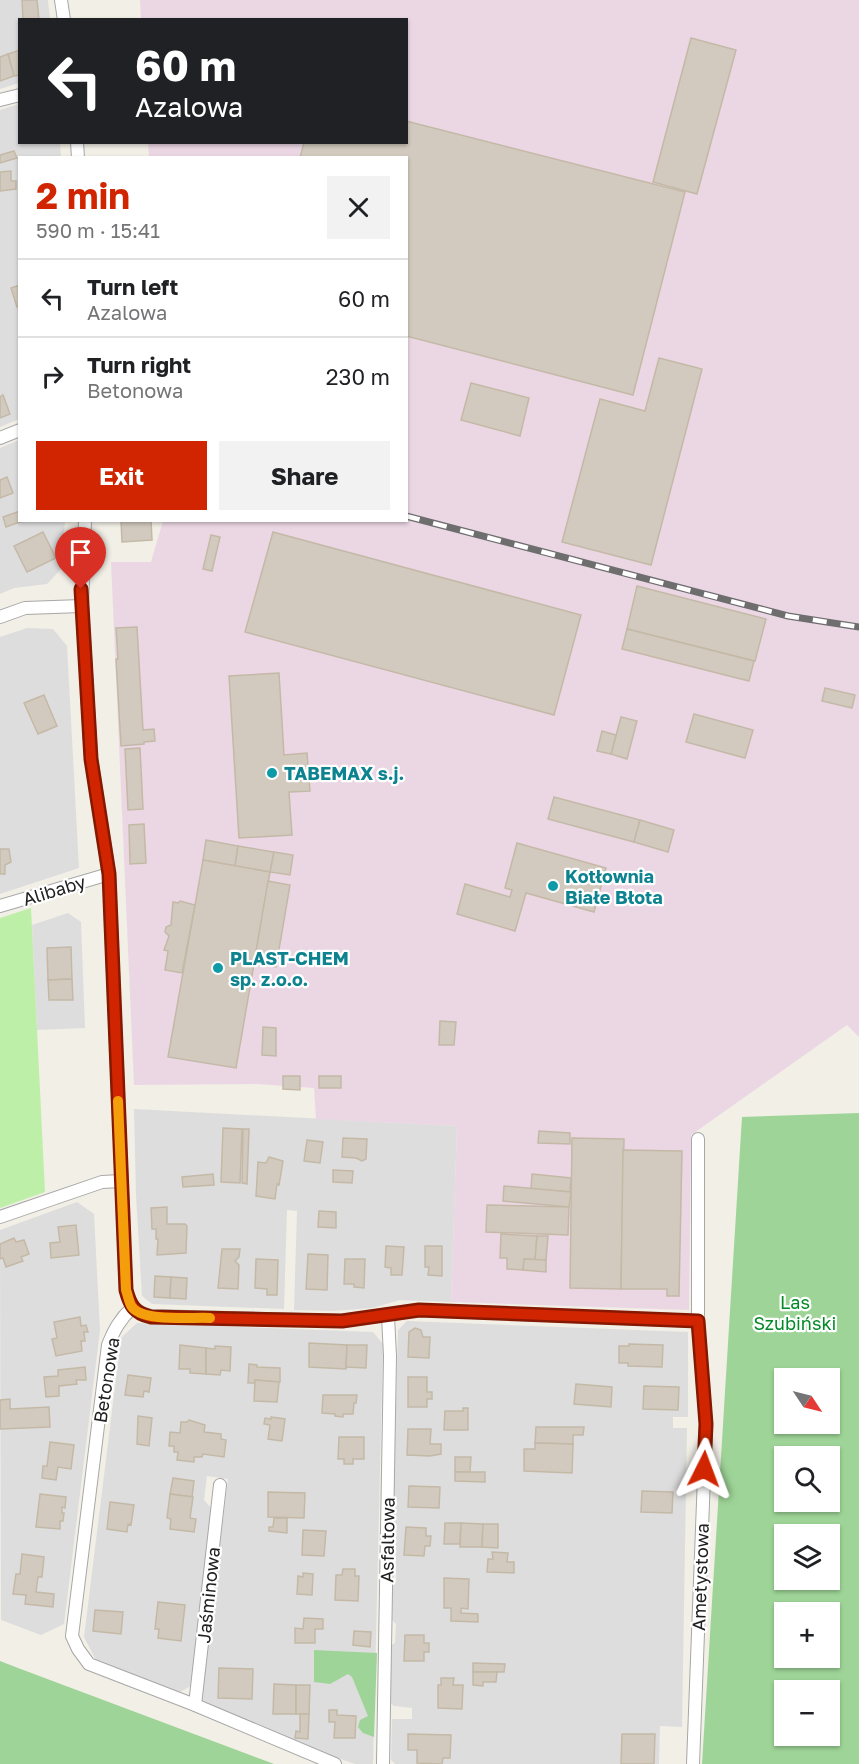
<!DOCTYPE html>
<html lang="en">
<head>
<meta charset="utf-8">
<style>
	body { margin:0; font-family:"Golos Text",sans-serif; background:#f2f2f2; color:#202124; height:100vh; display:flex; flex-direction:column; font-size:22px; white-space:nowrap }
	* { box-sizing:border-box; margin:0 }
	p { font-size:20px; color:#757577 }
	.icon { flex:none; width:33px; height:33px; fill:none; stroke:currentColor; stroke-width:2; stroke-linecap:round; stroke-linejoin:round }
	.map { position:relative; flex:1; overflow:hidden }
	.side { position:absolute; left:18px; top:156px; width:390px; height:366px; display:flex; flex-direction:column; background:#fff; border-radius:0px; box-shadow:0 2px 4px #0004 }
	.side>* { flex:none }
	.hud { position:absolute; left:18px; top:18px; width:390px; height:126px; border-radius:0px; box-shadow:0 2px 4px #0004; background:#202124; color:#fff; overflow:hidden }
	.needle { width:39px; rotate:125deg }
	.controls { position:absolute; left:774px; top:1368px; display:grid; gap:12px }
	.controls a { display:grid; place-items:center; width:66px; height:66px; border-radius:0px; background:#fff; box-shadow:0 2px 4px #0004; font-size:30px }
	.pin { position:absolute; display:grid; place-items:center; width:51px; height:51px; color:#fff; margin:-62px -26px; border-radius:50% 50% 50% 0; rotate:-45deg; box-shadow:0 0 6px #0007 }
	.pin .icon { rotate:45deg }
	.me { position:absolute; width:66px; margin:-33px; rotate:3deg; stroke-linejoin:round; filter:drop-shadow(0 0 4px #0008) }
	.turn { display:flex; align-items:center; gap:21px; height:126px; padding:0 18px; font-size:27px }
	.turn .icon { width:78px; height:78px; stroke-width:2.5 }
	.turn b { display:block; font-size:42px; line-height:51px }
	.round { display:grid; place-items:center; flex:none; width:63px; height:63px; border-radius:0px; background:#f2f2f2 }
	.summary { display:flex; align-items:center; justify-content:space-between; height:102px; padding:0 18px }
	h1 { font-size:36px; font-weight:700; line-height:45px; color:#d02500 }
	.primary-button { display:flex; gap:12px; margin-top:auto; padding:12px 18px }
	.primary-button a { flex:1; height:69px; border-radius:0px; background:#d02500; color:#fff; font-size:24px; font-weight:700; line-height:69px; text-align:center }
	.primary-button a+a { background:#f2f2f2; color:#202124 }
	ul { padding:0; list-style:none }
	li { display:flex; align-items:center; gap:18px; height:78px; padding:0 18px; border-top:2px solid #e0e0e0 }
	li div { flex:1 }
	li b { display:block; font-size:22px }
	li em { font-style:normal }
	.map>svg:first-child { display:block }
	.residential { fill:#dedddd }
	.industrial { fill:#ebd7e4 }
	.grass { fill:#beefa8 }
	.forest { fill:#9ed497; fill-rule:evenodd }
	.building { fill:#d2cabe; stroke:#c4b9a7; stroke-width:1.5 }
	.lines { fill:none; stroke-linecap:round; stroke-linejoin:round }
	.street-casing { stroke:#a7a7a7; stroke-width:14 }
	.street { stroke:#fff; stroke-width:12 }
	.rail-casing { stroke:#6e6e6e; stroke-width:7 }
	.rail { stroke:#fff; stroke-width:4.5; stroke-dasharray:14; stroke-linecap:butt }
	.route-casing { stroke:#871800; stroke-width:15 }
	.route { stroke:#d02500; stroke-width:10 }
	.slow { stroke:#f59e0b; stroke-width:10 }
	.culture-dot { fill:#0f9aa8; stroke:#fff; stroke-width:2 }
	.labels { text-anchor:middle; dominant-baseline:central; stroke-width:4.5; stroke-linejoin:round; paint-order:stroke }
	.culture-label { font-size:18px; font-weight:bold; fill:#0d838f; stroke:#fff; text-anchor:start }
	.street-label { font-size:18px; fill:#202020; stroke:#fff }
	.park-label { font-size:18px; fill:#038926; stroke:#fff }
</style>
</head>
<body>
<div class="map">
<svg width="859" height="1764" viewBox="0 0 859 1764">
	<rect width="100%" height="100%" fill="#f1efe6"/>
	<g class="residential">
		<polygon points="0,0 48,0 50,19 20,20 19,83 0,89"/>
		<polygon points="19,104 20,142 60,143 61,157 20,158 19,419 0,427 0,110"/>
		<polygon points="19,440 20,520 65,521 62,568 47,584 14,588 0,594 0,448"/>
		<polygon points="27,628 53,629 67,646 79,868 0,894 0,637"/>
		<polygon points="68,913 81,922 85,1028 37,1030 32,925"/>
		<polygon points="134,1109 457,1126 451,1302 400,1300 372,1308 332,1311 294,1310 297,1211 287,1210 284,1309 152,1304 142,1296 136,1195"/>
		<polygon points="77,1202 94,1214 100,1330 64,1624 41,1635 1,1620 0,1230"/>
		<polygon points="407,1321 688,1332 688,1417 673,1417 673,1428 687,1428 682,1727 660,1726 659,1764 395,1764 391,1760 392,1719 412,1719 412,1708 394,1706 389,1702 389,1646 395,1643 396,1624 391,1619 392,1582 396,1581 396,1555 392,1552 398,1330"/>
		<polygon points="137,1323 373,1332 383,1344 373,1764 355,1764 309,1748 201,1702 228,1479 207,1476 204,1500 212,1509 191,1686 178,1693 98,1664 84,1637 121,1338"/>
	</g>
	<polygon class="industrial" points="140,0 859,0 859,1037 847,1025 691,1135 689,1310 451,1302 457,1126 316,1119 314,1088 257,1084 134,1085 111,562 151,562 163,521 406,520 406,158 149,157 148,143 406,142 406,20 141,19"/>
	<polygon class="grass" points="31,908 45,1192 0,1208 0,918"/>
	<g class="forest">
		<path d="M859,1113V1764H702L742,1117ZM784,1378H830V1424H784ZM784,1456H830V1502H784ZM784,1534H830V1580H784ZM784,1612H830V1658H784ZM784,1690H830V1736H784Z"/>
		<polygon points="314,1650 377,1653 374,1737 363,1733 358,1727 360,1720 368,1716 352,1677 348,1674 330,1684 314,1682"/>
		<polygon points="0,1661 18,1668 274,1764 0,1764"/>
	</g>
	<g class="building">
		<polygon points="22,0 37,0 39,20 23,20"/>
		<polygon points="691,38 736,50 697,194 653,182"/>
		<polygon points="20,50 20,75 14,76 8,54"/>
		<polygon points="8,54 14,76 0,81 0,57"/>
		<polygon points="406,121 685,192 633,395 406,336 406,158 300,158 304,142 406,142"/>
		<polygon points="14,151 17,158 0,163 0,155"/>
		<polygon points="11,171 11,181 16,181 16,189 0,191 0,172"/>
		<polygon points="20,285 20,307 17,307 11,288"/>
		<polygon points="659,358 702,369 651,565 562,542 600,399 645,411"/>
		<polygon points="471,383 529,398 520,436 461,420"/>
		<polygon points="3,395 10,414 0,418 0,397"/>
		<polygon points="7,477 13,493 0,498 0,480"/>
		<polygon points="20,511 20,520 25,520 6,527 3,517"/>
		<polygon points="121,520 151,520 152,540 122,542"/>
		<polygon points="43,532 56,558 27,572 14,546"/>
		<polygon points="273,532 581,615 554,715 245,632"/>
		<polygon points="211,535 220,537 212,571 203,569"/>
		<polygon points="637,586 766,619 755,661 627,629"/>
		<polygon points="137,627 143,730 154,729 155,741 144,742 144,744 121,746 116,659 118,659 116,628"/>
		<polygon points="627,629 754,661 749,681 622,649"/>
		<polygon points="279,673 284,755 307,753 310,791 289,792 292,835 239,838 229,676"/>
		<polygon points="825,688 855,695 852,708 822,701"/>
		<polygon points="44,695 57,726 38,734 24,703"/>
		<polygon points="694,714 753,730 745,758 686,742"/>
		<polygon points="621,717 637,721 627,759 611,754"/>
		<polygon points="602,731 616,735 611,754 597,751"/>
		<polygon points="140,748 143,809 128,810 125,749"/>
		<polygon points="554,797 640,820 634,842 548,819"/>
		<polygon points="640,820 674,830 668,852 634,842"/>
		<polygon points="144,824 146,863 130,864 129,825"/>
		<polygon points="206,840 238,846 235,866 203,860"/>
		<polygon points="517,843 606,868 594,912 526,893 515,931 457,914 465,884 510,897 512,890 505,888"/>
		<polygon points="238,846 274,852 270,872 235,866"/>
		<polygon points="0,849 9,849 11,862 5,865 5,874 0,874"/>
		<polygon points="274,852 293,855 290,875 270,872"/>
		<polygon points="203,860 270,872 236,1068 168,1057"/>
		<polygon points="268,881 290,885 276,967 254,963"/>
		<polygon points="180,901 195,905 182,973 165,970 168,951 164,950 169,936 165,932 166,927 171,925 173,902 178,903"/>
		<polygon points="71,947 72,979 48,980 47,948"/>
		<polygon points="72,979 73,1000 49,1000 48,980"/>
		<polygon points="440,1021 456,1022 454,1045 439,1045"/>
		<polygon points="263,1027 276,1028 276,1056 262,1055"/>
		<polygon points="283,1076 300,1076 300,1090 283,1089"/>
		<rect x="319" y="1076" width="22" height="12"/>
		<polygon points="223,1128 242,1129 240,1183 221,1182"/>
		<polygon points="243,1129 249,1129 247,1184 242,1183"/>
		<polygon points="539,1131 570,1133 570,1144 538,1143"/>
		<polygon points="343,1138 367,1139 366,1159 362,1161 356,1158 342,1157"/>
		<polygon points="572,1138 624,1139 621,1289 570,1288"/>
		<polygon points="307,1140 323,1142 320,1163 304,1161"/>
		<polygon points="623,1150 682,1151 679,1296 667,1296 667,1289 621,1289"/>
		<polygon points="269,1157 283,1161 279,1185 277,1184 275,1199 256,1196 258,1162 266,1163"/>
		<polygon points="333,1170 353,1171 352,1183 333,1182"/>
		<polygon points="213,1174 214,1185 183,1187 182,1177"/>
		<polygon points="532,1174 571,1178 570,1192 531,1189"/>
		<polygon points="504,1186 571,1192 569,1207 503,1201"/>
		<polygon points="487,1205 569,1207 568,1235 486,1232"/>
		<polygon points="167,1207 167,1224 185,1224 187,1226 186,1253 157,1255 158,1239 156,1239 156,1229 152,1229 151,1208"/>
		<polygon points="319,1211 336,1212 336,1228 318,1227"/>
		<polygon points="76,1225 79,1255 51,1258 50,1243 60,1242 58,1227"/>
		<polygon points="501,1234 537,1236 535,1260 524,1259 523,1270 507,1269 507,1258 500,1258"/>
		<polygon points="537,1236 548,1236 546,1260 535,1260"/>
		<polygon points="14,1238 16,1242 24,1240 29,1254 21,1257 23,1261 6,1267 3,1258 0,1259 0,1244"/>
		<polygon points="386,1246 404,1247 402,1275 391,1275 391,1268 385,1267"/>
		<polygon points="425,1246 442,1246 442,1276 428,1275 429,1267 425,1267"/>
		<polygon points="222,1249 240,1249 239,1257 235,1261 239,1265 238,1289 218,1288"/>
		<polygon points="308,1254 328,1255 327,1290 306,1289"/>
		<polygon points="256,1259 278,1260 277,1295 267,1295 267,1289 255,1288"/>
		<polygon points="345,1259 365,1259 364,1288 354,1287 354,1284 344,1284"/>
		<polygon points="524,1259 546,1260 546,1272 523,1270"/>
		<polygon points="155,1276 171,1277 170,1298 154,1297"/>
		<polygon points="171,1277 187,1278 186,1299 170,1298"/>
		<polygon points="80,1317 81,1326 86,1325 88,1332 84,1332 85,1341 81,1341 82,1351 56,1356 52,1339 57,1338 54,1322"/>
		<polygon points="415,1328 421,1330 423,1337 430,1337 429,1358 408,1357 409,1332"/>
		<polygon points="309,1343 347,1345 346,1369 309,1367"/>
		<polygon points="629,1344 663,1345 662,1367 628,1366 628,1363 619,1363 619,1346 629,1346"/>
		<polygon points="180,1345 206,1348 206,1374 190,1373 190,1369 179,1369"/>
		<polygon points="347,1345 367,1345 366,1368 346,1367"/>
		<polygon points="215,1346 231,1347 230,1371 221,1370 220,1375 206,1374 206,1348 215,1349"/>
		<polygon points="249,1364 257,1365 257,1367 280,1368 280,1382 255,1380 255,1383 248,1383"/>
		<polygon points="85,1367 86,1380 76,1380 77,1384 59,1386 59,1396 46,1397 44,1377 58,1376 58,1370"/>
		<polygon points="128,1375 151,1378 149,1392 144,1391 143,1397 125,1395"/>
		<polygon points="408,1377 427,1377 427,1392 432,1392 432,1399 427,1399 427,1407 408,1407"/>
		<polygon points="255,1380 279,1382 277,1402 254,1401"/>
		<polygon points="576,1384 612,1387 611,1407 574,1404"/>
		<polygon points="644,1386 679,1387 678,1410 643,1409"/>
		<polygon points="323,1395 357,1395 356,1403 354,1403 353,1414 343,1414 343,1417 335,1416 335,1414 322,1413"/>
		<polygon points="10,1399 10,1409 49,1407 50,1427 0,1429 0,1400"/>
		<polygon points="463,1408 468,1408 468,1430 444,1430 445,1411 463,1411"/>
		<polygon points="138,1416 152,1418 149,1446 137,1444"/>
		<polygon points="271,1417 285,1419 282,1441 268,1439 270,1425 264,1424 265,1418 271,1419"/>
		<polygon points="189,1420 205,1425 204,1432 221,1434 221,1439 226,1440 224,1457 203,1454 202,1457 194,1457 194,1462 177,1460 178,1452 174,1452 174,1446 169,1446 170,1432 180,1433 181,1422 187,1422"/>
		<polygon points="536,1427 584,1427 583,1435 573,1435 573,1444 535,1443"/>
		<polygon points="408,1429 431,1429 430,1444 441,1444 441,1454 430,1456 407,1455"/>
		<polygon points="339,1437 364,1437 364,1459 353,1459 353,1464 344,1464 344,1459 338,1459"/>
		<polygon points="50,1442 74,1445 71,1469 58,1467 56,1480 42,1478 43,1466 47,1466"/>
		<polygon points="535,1443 573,1444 572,1473 524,1471 524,1449 535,1449"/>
		<polygon points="455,1457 471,1457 470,1472 455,1472"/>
		<polygon points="455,1472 485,1472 485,1482 455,1481"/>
		<polygon points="173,1478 194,1481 192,1497 170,1494"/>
		<polygon points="409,1486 440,1487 439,1508 408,1507"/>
		<polygon points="642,1491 673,1492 672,1513 641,1512"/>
		<polygon points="268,1492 305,1493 304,1518 268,1517"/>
		<polygon points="40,1494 66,1497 65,1508 62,1507 62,1513 64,1513 63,1521 60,1521 60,1529 36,1527"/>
		<polygon points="170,1494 193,1497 190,1518 196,1519 194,1532 170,1529 171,1519 167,1518"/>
		<polygon points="110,1502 134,1505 131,1525 128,1524 127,1532 107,1529"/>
		<polygon points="274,1518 287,1518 287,1533 269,1531 269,1527 273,1527"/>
		<polygon points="445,1523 461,1523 460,1544 444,1544"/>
		<polygon points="461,1523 483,1524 482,1547 460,1547"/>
		<polygon points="483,1524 498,1524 498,1548 482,1547"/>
		<polygon points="406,1527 426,1528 426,1536 431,1536 430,1546 425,1546 424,1556 404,1555"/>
		<polygon points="303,1530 326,1531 324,1556 302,1555"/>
		<polygon points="492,1552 508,1553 507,1562 514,1562 514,1573 487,1572 488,1559 493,1559"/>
		<polygon points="22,1554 44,1557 42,1577 38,1577 36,1592 54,1594 53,1607 25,1604 26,1595 13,1594 16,1574 20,1574"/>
		<polygon points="343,1569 355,1569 355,1576 359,1576 358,1601 335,1600 336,1575 342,1575"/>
		<polygon points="303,1573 313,1574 312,1595 297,1594 298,1576 303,1577"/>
		<polygon points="444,1578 469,1579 468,1609 461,1608 461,1613 478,1614 478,1622 451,1621 451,1608 444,1608"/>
		<polygon points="158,1602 185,1605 181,1641 158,1638 159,1629 155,1629"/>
		<polygon points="95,1610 123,1612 121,1634 93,1631"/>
		<polygon points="304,1618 323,1619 323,1629 315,1629 315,1643 295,1643 295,1628 303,1629"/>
		<polygon points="354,1631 371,1632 370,1647 353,1645"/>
		<polygon points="405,1635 424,1635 424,1643 429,1643 429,1652 424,1652 424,1661 404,1661"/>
		<polygon points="473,1663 505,1664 504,1672 473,1672"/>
		<polygon points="219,1668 253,1669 252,1699 218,1698"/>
		<polygon points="473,1672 497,1672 496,1682 483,1682 483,1686 473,1685"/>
		<polygon points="441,1678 454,1678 453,1685 463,1685 462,1709 438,1708 438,1685 441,1685"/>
		<polygon points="274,1684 296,1685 296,1714 273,1714"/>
		<polygon points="296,1685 310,1685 309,1714 296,1714"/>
		<polygon points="329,1710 337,1710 337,1715 356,1716 355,1738 334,1738 335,1722 329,1722"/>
		<polygon points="300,1714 309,1714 308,1739 295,1738 296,1731 300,1732"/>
		<polygon points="408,1734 451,1735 450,1758 443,1758 442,1764 417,1763 417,1750 408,1750"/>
		<polygon points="622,1734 655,1734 654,1764 621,1764"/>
	</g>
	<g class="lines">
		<g class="street-casing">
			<g id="street">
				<polyline points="61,0 64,20"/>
				<polyline points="0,100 20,95"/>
				<polyline points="77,142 78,158"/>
				<polyline points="0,438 20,430"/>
				<path d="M85,520L82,606L91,758L109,874L126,1290C130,1305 134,1313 151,1316L342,1321L419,1310L698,1321"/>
				<polyline points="0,617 25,608 82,606"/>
				<polyline points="0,906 109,874"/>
				<polyline points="0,1217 102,1182 121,1181"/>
				<path d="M132,1308C120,1319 114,1330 108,1345L72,1636L78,1649L89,1664L195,1705L335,1764"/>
				<polyline points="195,1705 220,1485"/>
				<polyline points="383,1764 390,1356 388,1316"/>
				<polyline points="693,1764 706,1424 698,1321 698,1139"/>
			</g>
		</g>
		<use href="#street" class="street"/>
		<g class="rail-casing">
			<polyline id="rail" points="406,516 788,616 859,627"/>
		</g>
		<use href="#rail" class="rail"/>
	</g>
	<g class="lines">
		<g class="route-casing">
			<path id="route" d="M81,589L91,759L109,874L126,1290C130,1305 134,1313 151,1317L342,1321L419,1310L698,1321L706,1424L704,1469"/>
		</g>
		<use href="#route" class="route"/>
		<path class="slow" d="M118,1101L126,1290C128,1295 129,1303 132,1307C143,1322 192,1317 210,1318"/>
	</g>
	<g class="culture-dot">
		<circle cx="272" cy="773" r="6"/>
		<circle cx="553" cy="886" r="6"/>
		<circle cx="218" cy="968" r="6"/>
	</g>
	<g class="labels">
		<g class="culture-label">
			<text x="284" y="773">TABEMAX s.j.</text>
			<text x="565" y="876">Kotłownia<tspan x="565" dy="21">Białe Błota</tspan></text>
			<text x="230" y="958">PLAST-CHEM<tspan x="230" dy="21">sp. z.o.o.</tspan></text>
		</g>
		<g class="street-label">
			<text transform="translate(54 890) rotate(-17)">Alibaby</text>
			<text transform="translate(106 1380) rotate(-81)">Betonowa</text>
			<text transform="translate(387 1540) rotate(-89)">Asfaltowa</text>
			<text transform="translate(700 1577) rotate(-88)">Ametystowa</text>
			<text transform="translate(208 1595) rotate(-84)">Jaśminowa</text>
		</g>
		<g class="park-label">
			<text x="795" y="1302">Las<tspan x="795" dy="21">Szubiński</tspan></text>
		</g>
	</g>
</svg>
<div class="controls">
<a><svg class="needle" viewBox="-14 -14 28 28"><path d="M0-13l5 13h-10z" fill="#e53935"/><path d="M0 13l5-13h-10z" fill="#757577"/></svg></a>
<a><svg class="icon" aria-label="search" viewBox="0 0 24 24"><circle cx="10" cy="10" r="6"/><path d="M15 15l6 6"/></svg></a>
<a><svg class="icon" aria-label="layers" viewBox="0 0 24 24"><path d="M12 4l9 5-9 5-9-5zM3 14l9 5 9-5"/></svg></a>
<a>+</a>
<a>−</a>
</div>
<div class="pin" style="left:81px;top:589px;background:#d93025"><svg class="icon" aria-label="arrive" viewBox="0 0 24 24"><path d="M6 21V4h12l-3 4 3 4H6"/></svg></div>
<svg class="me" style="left:704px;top:1469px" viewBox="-20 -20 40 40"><path d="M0-17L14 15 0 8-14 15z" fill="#d02500" stroke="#fff" stroke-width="4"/></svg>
<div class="hud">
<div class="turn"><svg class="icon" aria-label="left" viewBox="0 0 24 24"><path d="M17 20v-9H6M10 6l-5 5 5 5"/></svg><div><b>60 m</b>Azalowa</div></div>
</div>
<section class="side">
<div class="summary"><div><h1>2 min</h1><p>590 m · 15:41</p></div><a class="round"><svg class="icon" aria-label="close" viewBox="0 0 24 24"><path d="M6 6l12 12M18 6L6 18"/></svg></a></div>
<ul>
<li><svg class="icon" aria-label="left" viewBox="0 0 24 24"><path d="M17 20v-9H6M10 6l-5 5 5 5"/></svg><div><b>Turn left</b><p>Azalowa</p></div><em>60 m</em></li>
<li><svg class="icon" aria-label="right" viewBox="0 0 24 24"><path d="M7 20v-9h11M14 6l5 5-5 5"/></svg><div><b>Turn right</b><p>Betonowa</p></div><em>230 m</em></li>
</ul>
<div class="primary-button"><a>Exit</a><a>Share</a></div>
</section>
</div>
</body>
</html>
